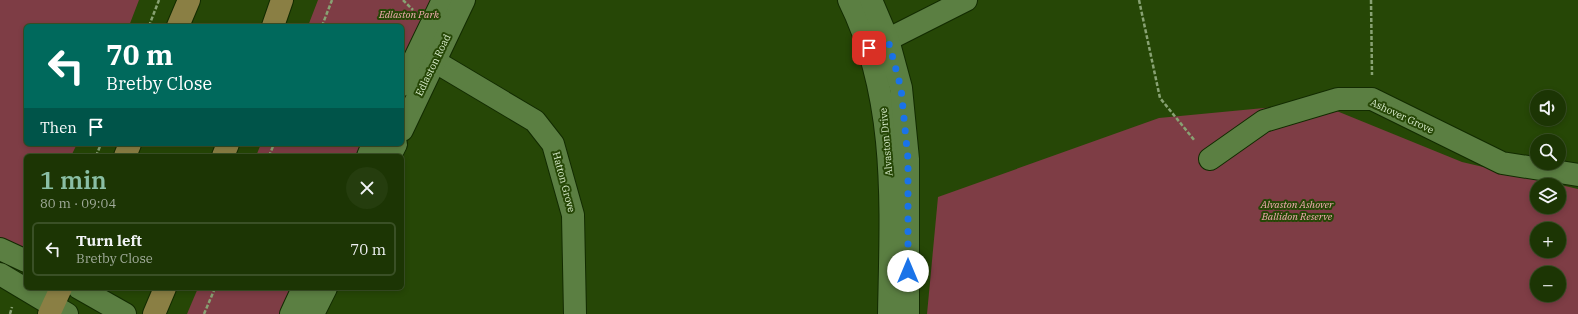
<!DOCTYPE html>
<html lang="en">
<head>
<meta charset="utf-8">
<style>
	body { margin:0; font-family:"IBM Plex Serif",serif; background:#253d0e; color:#f1f3f6; height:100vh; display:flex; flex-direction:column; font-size:15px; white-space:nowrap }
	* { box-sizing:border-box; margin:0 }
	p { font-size:13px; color:#a0ab9a }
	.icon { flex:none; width:22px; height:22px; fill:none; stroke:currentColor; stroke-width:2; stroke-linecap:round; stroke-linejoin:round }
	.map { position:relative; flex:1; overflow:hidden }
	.sheet { position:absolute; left:24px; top:154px; width:380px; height:136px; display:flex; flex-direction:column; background:#1c3504; border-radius:6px; box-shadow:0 2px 6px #0003,0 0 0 1px #3a5026 }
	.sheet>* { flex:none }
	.hud { position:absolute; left:24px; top:24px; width:380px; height:122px; border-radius:6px; box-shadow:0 2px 6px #0003,0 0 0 1px #3a5026; background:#00695c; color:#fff; overflow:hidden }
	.buttons { position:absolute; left:1530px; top:90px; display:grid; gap:8px }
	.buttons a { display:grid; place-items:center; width:36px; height:36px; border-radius:50%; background:#1c3504; box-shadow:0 2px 6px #0003,0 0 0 1px #3a5026; font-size:20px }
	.pin { position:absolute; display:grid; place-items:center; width:34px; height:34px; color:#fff; margin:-17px; border-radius:8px; box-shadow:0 2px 6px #0006 }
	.me { position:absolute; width:44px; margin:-22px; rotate:0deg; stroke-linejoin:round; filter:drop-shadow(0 0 3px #0008) }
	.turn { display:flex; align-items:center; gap:14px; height:84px; padding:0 16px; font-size:18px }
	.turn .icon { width:52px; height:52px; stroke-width:2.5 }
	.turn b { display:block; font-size:28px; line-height:34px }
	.then { display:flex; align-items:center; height:38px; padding:0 16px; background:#0003; gap:8px; font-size:15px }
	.round { display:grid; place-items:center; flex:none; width:42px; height:42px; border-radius:21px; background:#253d0e }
	.head { display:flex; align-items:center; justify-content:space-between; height:68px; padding:0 16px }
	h1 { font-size:24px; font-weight:600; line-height:30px; color:#8abfa5 }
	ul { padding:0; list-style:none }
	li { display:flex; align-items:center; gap:12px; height:54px; margin:0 8px 6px; padding:0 8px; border:2px solid #3a5026; border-radius:6px }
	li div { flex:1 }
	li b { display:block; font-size:15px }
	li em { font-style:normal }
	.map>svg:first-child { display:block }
	.green { fill:#7e3d45; fill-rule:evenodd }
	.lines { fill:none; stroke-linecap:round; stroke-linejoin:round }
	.minor-casing { stroke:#122b00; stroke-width:24 }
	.tertiary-casing { stroke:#122b00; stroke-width:24 }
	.primary-casing { stroke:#122b00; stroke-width:24 }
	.path { stroke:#88a273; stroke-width:2.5; stroke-dasharray:4 2; stroke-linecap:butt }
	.minor { stroke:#5b7f42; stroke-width:22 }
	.tertiary { stroke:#5b7f42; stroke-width:22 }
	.primary { stroke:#8a7f44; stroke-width:22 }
	.route { stroke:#1a73e8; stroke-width:7; stroke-dasharray:0 12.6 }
	.labels { text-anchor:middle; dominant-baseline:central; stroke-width:4; stroke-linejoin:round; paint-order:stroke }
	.park-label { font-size:10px; font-style:italic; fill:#f5aeb3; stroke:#264706 }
	.street-label { font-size:10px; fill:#d9edcd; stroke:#264706 }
</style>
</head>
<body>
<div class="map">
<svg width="1578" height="314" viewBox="0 0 1578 314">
	<rect width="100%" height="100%" fill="#264706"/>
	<g class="green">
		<polygon points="0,0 139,0 129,26 26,26 26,144 77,144 71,156 26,156 26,251 0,239"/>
		<polygon points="318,0 431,0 402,60 402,26 308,26"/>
		<path d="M1317,103L1462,162L1578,189V314H927L938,197L1159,118ZM1537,185H1559V207H1537ZM1537,229H1559V251H1537ZM1537,273H1559V295H1537Z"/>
		<polygon points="261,144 361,144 356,156 256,156"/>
		<polygon points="198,288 292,288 279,314 187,314"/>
	</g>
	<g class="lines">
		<g class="minor-casing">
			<g id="minor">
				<polyline points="871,48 966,0"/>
				<polyline points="419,52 535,121 553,144 573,215 575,314"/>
				<polyline points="1210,159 1264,121 1338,99 1372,99 1502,163 1578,175"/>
			</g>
		</g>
		<g class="tertiary-casing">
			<g id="tertiary">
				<path d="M849,0C898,99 891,207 889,314"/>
				<polyline points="871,0 888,40 901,88 908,159 908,314"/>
				<polyline points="402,85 443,0"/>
				<polyline points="402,130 464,0"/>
				<polyline points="368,156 373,144"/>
				<polyline points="390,156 396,144"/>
				<polyline points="0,249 26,261"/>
				<polyline points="0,274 67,314"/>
				<polyline points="79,288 125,314"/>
				<polyline points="291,314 303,288"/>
				<polyline points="313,314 326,288"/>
			</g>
		</g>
		<g class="primary-casing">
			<g id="primary">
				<polyline points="178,26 189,0"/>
				<polyline points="273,26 282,0"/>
				<polyline points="125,156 130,144"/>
				<polyline points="223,156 228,144"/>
				<polyline points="49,314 61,288"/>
				<polyline points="154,314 165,288"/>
			</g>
		</g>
		<g class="path">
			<polyline points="403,0 413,10"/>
			<polyline points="1139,0 1160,98 1195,141"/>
			<polyline points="1371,0 1372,75"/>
			<polyline points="149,26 159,0"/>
			<polyline points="322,26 332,0"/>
			<polyline points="96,156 101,144"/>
			<polyline points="269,156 274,144"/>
			<polyline points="10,314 12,307"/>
			<polyline points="204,314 215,288"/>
		</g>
		<use href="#minor" class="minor"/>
		<use href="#tertiary" class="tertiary"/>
		<use href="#primary" class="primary"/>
	</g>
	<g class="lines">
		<polyline class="route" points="869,48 888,40 901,88 908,159 908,271"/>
	</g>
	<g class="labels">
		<g class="park-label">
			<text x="409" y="14">Edlaston Park</text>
			<text x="1297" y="204">Alvaston Ashover<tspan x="1297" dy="12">Ballidon Reserve</tspan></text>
		</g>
		<g class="street-label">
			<text transform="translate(433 65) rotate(-64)">Edlaston Road</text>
			<text transform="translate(1402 116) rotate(25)">Ashover Grove</text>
			<text transform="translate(886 142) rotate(-95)">Alvaston Drive</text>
			<text transform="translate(564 182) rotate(75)">Hatton Grove</text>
		</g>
	</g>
</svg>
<div class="buttons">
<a><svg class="icon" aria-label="sound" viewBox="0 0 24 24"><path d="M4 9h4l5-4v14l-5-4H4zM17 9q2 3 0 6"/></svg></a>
<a><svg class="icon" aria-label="search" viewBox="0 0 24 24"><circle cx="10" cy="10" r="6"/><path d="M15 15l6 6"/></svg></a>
<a><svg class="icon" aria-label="layers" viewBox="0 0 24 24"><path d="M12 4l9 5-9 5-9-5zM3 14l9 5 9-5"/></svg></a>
<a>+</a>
<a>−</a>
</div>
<div class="pin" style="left:869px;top:48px;background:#d93025"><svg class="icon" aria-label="arrive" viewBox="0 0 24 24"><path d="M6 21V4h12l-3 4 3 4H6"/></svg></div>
<svg class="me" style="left:908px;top:271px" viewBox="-20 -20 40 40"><circle r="19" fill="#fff"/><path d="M0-13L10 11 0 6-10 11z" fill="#1a73e8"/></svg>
<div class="hud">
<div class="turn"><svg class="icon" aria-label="left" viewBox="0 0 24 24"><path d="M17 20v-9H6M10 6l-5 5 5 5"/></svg><div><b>70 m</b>Bretby Close</div></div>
<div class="then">Then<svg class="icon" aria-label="arrive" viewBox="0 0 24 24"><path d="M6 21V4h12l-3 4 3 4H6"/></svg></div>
</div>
<section class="sheet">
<div class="head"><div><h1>1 min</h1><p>80 m · 09:04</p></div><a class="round"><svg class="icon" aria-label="close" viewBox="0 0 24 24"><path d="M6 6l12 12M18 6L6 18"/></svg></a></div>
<ul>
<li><svg class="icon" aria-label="left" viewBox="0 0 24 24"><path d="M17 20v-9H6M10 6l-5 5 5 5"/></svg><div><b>Turn left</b><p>Bretby Close</p></div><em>70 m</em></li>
</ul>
</section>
</div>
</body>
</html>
